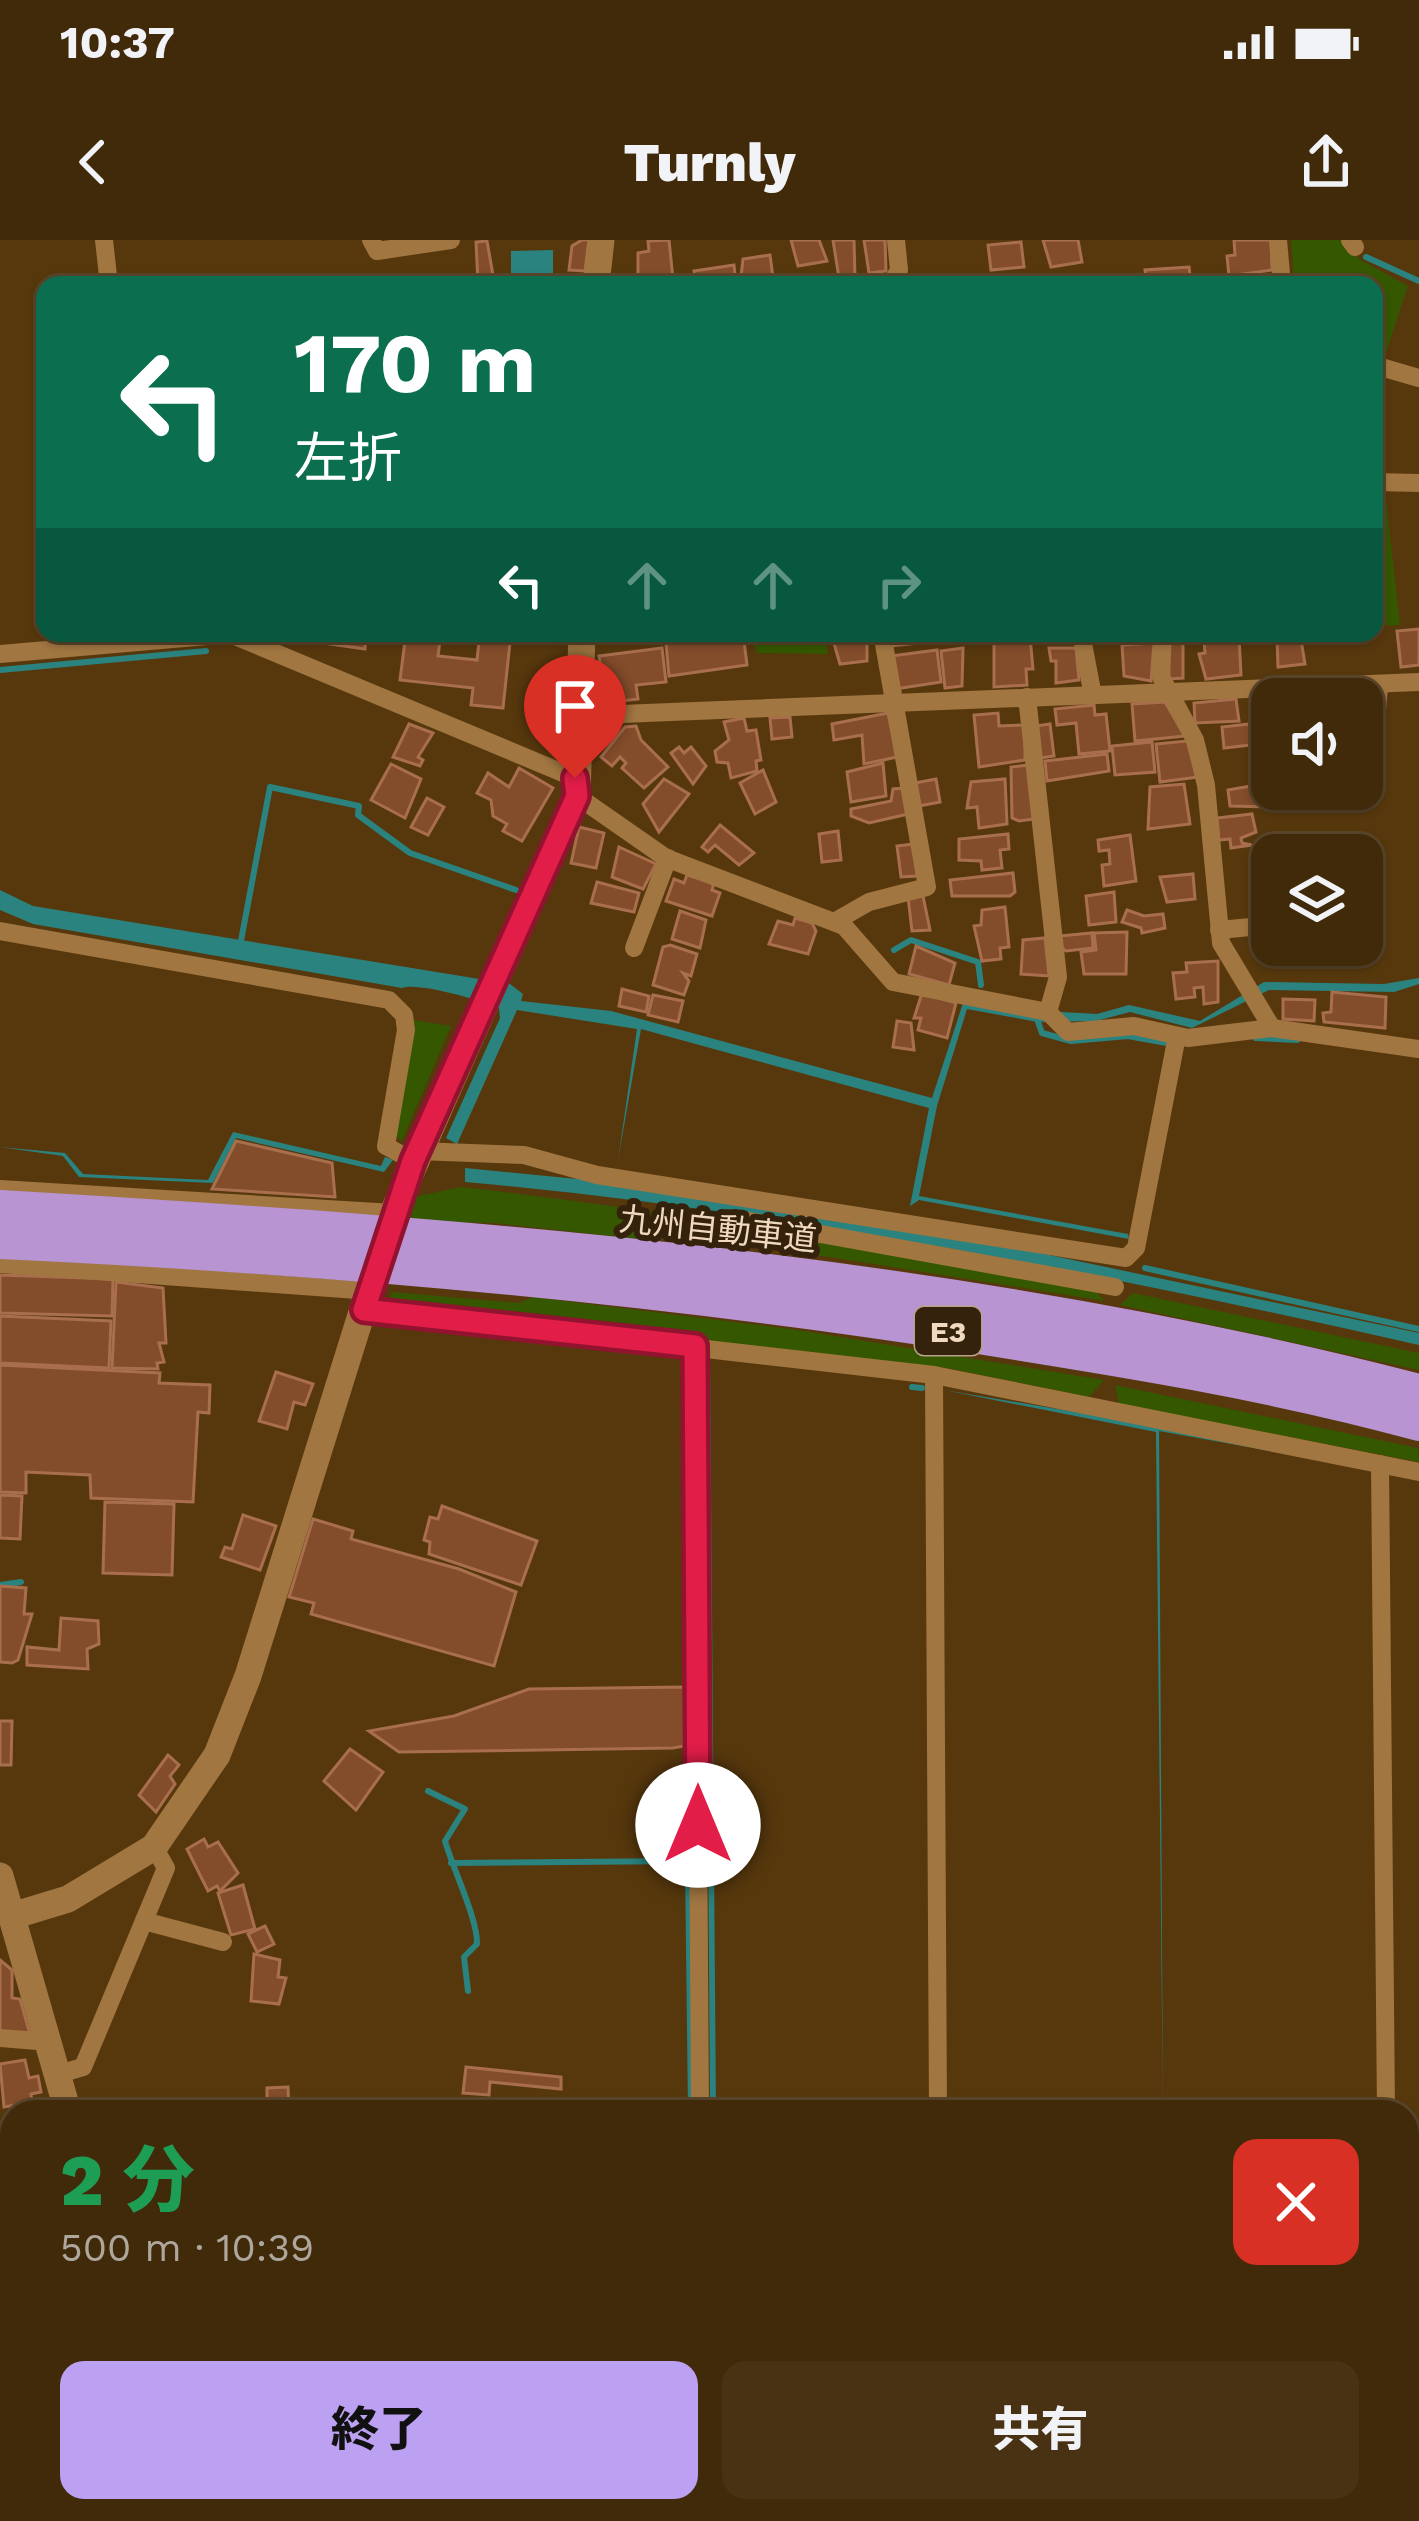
<!DOCTYPE html>
<html lang="ja">
<head>
<meta charset="utf-8">
<style>
	body { margin:0; font-family:"Work Sans","Noto Sans JP",sans-serif; background:#483213; color:#f1f3f6; height:100vh; display:flex; flex-direction:column; font-size:45px; white-space:nowrap }
	* { box-sizing:border-box; margin:0 }
	p { font-size:39px; color:#aea79c }
	.icon { flex:none; width:66px; height:66px; fill:none; stroke:currentColor; stroke-width:2; stroke-linecap:round; stroke-linejoin:round }
	.map { position:relative; flex:1; overflow:hidden }
	.details { position:absolute; left:0px; top:1860px; width:1419px; height:423px; display:flex; flex-direction:column; background:#412a0a; border-radius:36px 36px 0 0; box-shadow:0 3px 9px #0004,0 0 0 3px #5a462b }
	.details>* { flex:none }
	.banner { position:absolute; left:36px; top:36px; width:1347px; height:366px; border-radius:24px; box-shadow:0 3px 9px #0004,0 0 0 3px #5a462b; background:#0b6e4f; color:#fff; overflow:hidden }
	.fabs { position:absolute; left:1251px; top:438px; display:grid; gap:24px }
	.fabs a { display:grid; place-items:center; width:132px; height:132px; border-radius:24px; background:#412a0a; box-shadow:0 3px 9px #0004,0 0 0 3px #5a462b; font-size:60px }
	.pin { position:absolute; display:grid; place-items:center; width:102px; height:102px; color:#fff; margin:-123px -51px; border-radius:50% 50% 50% 0; rotate:-45deg; box-shadow:0 0 12px #0007 }
	.pin .icon { rotate:45deg }
	.me { position:absolute; width:132px; margin:-66px; rotate:0deg; stroke-linejoin:round; filter:drop-shadow(0 0 9px #0008) }
	.turn { display:flex; align-items:center; gap:42px; height:252px; padding:0 60px; font-size:54px }
	.turn .icon { width:156px; height:156px; stroke-width:2.5 }
	.turn b { display:block; font-size:84px; line-height:102px }
	.lanes { display:flex; align-items:center; height:114px; padding:0 60px; background:#0003; justify-content:center; gap:60px; direction:ltr }
	.lanes .off { opacity:.35 }
	.round { display:grid; place-items:center; flex:none; width:126px; height:126px; border-radius:24px; background:#483213 }
	.headline { display:flex; align-items:center; justify-content:space-between; height:204px; padding:0 60px }
	h1 { font-size:72px; font-weight:800; line-height:90px; color:#1e9e55 }
	.cta { display:flex; gap:24px; margin-top:auto; padding:24px 60px }
	.cta a { flex:1; height:138px; border-radius:24px; background:#bca0f2; color:#111; font-size:48px; font-weight:800; line-height:138px; text-align:center }
	.cta a+a { background:#483213; color:#f1f3f6 }
	.status { display:flex; justify-content:space-between; align-items:center; height:84px; padding:0 60px; background:#412a0a; direction:ltr }
	.status svg { height:33px; fill:currentColor }
	header { display:flex; justify-content:space-between; align-items:center; height:156px; padding:0 60px; background:#412a0a; font-size:54px; font-weight:800 }
	.map>svg:first-child { display:block }
	.green { fill:#355700 }
	.water { fill:#2a837f }
	.lines { fill:none; stroke-linecap:round; stroke-linejoin:round }
	.stream { stroke:#2a837f; stroke-width:6 }
	.building { fill:#834c2b; stroke:#a96f4d; stroke-width:3 }
	.street { stroke:#a17641; stroke-width:18 }
	.secondary { stroke:#a17641; stroke-width:27 }
	.highway { stroke:#b894d2; stroke-width:36 }
	.route-casing { stroke:#92132f; stroke-width:30 }
	.route { stroke:#e11d48; stroke-width:21 }
	.labels { text-anchor:middle; dominant-baseline:central; stroke-width:12; stroke-linejoin:round; paint-order:stroke }
	.shield { fill:#34220c; stroke:#b8a289; stroke-width:3 }
	.shield-label { font-size:30px; font-weight:bold; fill:#f0d9be }
	.street-label { font-size:33px; fill:#f0d9be; stroke:#34220c }
</style>
</head>
<body>
<div class="status"><b>10:37</b><svg viewBox="0 0 49 12"><path d="M0 12V9h3v3zM5 12V6h3v6zM10 12V3h3v9zM15 12V0h3v12zM26 1h20v11H26zM47 4h2v5h-2z"/></svg></div>
<header><svg class="icon" aria-label="back" viewBox="0 0 24 24"><path d="M15 5l-7 7 7 7"/></svg>Turnly<svg class="icon" aria-label="share" viewBox="0 0 24 24"><path d="M12 15V3M7 8l5-5 5 5M5 13v7h14v-7"/></svg></header>
<div class="map">
<svg width="1419" height="2281" viewBox="0 0 1419 2281">
	<rect width="100%" height="100%" fill="#57380d"/>
	<g class="green">
		<polygon points="1291,0 1343,0 1359,19 1408,46 1385,115 1374,109 1374,45 1294,45"/>
		<polygon points="1374,250 1385,250 1400,385 1374,386"/>
		<polygon points="750,393 825,393 828,414 757,413"/>
		<polygon points="413,780 451,786 402,901 396,896"/>
		<path d="M461,947C674,971 880,1007 1091,1047L1105,1061L679,993L656,1001L494,983L405,981L414,957Z"/>
		<polygon points="392,1052 520,1063 532,1057 798,1090 1104,1140 1089,1157 947,1128 409,1069 389,1060"/>
		<polygon points="1133,1053 1419,1113 1419,1130 1120,1065"/>
		<polygon points="1115,1145 1418,1208 1419,1222 1119,1164"/>
	</g>
	<g class="water">
		<polygon points="553,10 553,45 511,45 511,11"/>
		<path d="M0,650L33,666L510,744L523,754L521,761L611,771L932,858L964,760L1044,777L1062,772L1097,774L1129,765L1200,781L1264,742L1384,744L1419,738V744L1394,752L1269,750L1192,788L1130,772L1096,781L1038,782L967,769L937,866L919,956L1128,994L1129,999L919,960L910,966L929,868L641,789L618,920L637,789L517,770L457,904L446,898L500,778L499,768C481,760 417,742 402,748L33,684L0,670Z"/>
		<polygon points="233,892 381,926 385,917 393,920 384,932 236,898 213,943 79,937 63,916 0,907 65,913 83,934 208,940"/>
		<path d="M465,928L598,941L1016,1008L1419,1093V1105C1105,1034 786,971 465,942Z"/>
		<polygon points="705,1119 710,1119 716,1872 710,1872"/>
		<polygon points="944,1150 1248,1201 1371,1229 1159,1191 1163,1872 1156,1192"/>
	</g>
	<g class="lines">
		<g class="stream">
			<polyline points="1366,17 1419,41"/>
			<polyline points="0,430 206,411"/>
			<polyline points="240,706 270,547 359,566 358,575 410,613 516,650"/>
			<polyline points="894,710 911,700 978,722 981,745"/>
			<polyline points="1038,782 1042,793 1071,801 1128,796 1172,804"/>
			<polyline points="1256,798 1297,800"/>
			<polyline points="1145,1028 1419,1089"/>
			<polyline points="912,1147 922,1148"/>
			<polyline points="0,1345 21,1342"/>
			<path d="M428,1551L465,1569L445,1601C453,1629 478,1680 477,1704L464,1717L468,1751"/>
			<polyline points="451,1623 688,1621 691,1872"/>
			<polyline points="953,2271 953,2281"/>
		</g>
	</g>
	<g class="building">
		<polygon points="582,0 589,0 585,31 569,30 572,6"/>
		<polygon points="669,0 673,39 667,45 627,45 638,34 638,13 649,11 648,1"/>
		<polygon points="791,0 819,0 827,21 798,26"/>
		<polygon points="833,0 854,0 855,38 839,38"/>
		<polygon points="864,0 885,0 886,31 869,33"/>
		<polygon points="1043,0 1078,0 1082,22 1051,27"/>
		<polygon points="1234,0 1271,0 1272,30 1229,36 1227,16 1235,15"/>
		<polygon points="487,1 494,41 478,43 476,2"/>
		<polygon points="1021,2 1024,27 991,30 988,5"/>
		<polygon points="770,15 774,45 740,45 743,19"/>
		<polygon points="734,25 736,45 697,45 694,31"/>
		<polygon points="1189,27 1191,45 1147,45 1145,30"/>
		<polygon points="1419,389 1419,425 1401,427 1397,391"/>
		<polygon points="303,393 366,393 365,409 302,400"/>
		<polygon points="406,393 441,393 438,416 477,420 480,393 511,393 503,468 471,465 473,448 400,440"/>
		<polygon points="665,393 743,393 747,425 669,436"/>
		<polygon points="831,393 874,393 867,394 867,421 840,424"/>
		<polygon points="887,393 939,393 940,401 889,406"/>
		<polygon points="1168,393 1183,393 1183,438 1169,439"/>
		<polygon points="1300,394 1305,424 1278,427 1277,396"/>
		<polygon points="1030,397 1033,429 1026,429 1027,445 994,447 994,399"/>
		<polygon points="1239,397 1241,435 1206,439 1199,414 1205,413 1204,401"/>
		<polygon points="1154,403 1151,441 1124,436 1122,405"/>
		<polygon points="662,408 666,442 636,445 638,459 612,462 611,455 605,455 599,416"/>
		<polygon points="963,408 962,446 945,448 941,411"/>
		<polygon points="1049,408 1076,408 1079,440 1056,443 1056,421 1051,421"/>
		<polygon points="937,410 941,442 895,449 891,416"/>
		<polygon points="1386,453 1383,486 1363,487 1366,454"/>
		<polygon points="1236,459 1239,481 1195,483 1194,463"/>
		<polygon points="1165,462 1185,496 1135,501 1132,464"/>
		<polygon points="1094,465 1095,475 1106,474 1110,511 1079,514 1076,483 1057,485 1055,469"/>
		<polygon points="888,473 897,517 864,524 862,495 834,500 832,484"/>
		<polygon points="998,473 999,486 1025,485 1025,520 979,527 974,475"/>
		<polygon points="790,477 792,497 772,499 770,478"/>
		<polygon points="744,478 747,491 756,490 761,520 756,521 757,531 731,538 728,523 717,522 715,511 729,500 724,482"/>
		<polygon points="409,484 433,493 418,517 423,520 420,526 393,517"/>
		<polygon points="1050,484 1054,516 1040,518 1036,486"/>
		<polygon points="1249,484 1251,505 1224,508 1222,487"/>
		<polygon points="636,486 641,500 668,527 644,548 622,528 626,523 620,517 612,526 601,517 625,487"/>
		<polygon points="1187,501 1198,537 1160,542 1156,504"/>
		<polygon points="1152,502 1155,532 1115,535 1112,506"/>
		<polygon points="679,507 684,513 691,507 706,526 693,544 671,513"/>
		<polygon points="1107,514 1109,531 1047,541 1045,521"/>
		<polygon points="883,523 886,556 851,562 847,532"/>
		<polygon points="391,524 421,539 405,578 371,560"/>
		<polygon points="1028,525 1034,579 1019,581 1012,578 1011,527"/>
		<polygon points="519,528 553,548 522,601 503,591 507,584 493,576 491,560 477,553 488,533 509,547"/>
		<polygon points="763,530 776,562 755,574 740,543"/>
		<polygon points="664,539 689,554 659,592 643,564"/>
		<polygon points="936,539 940,562 919,566 915,543"/>
		<polygon points="1005,539 1007,584 979,588 977,567 967,568 971,542"/>
		<polygon points="1268,543 1270,567 1230,566 1228,550"/>
		<polygon points="1184,544 1190,584 1148,589 1150,547"/>
		<polygon points="904,548 908,574 869,583 851,576 851,569 891,561 893,549"/>
		<polygon points="1277,549 1315,549 1317,569 1282,571"/>
		<polygon points="427,558 444,567 428,595 411,587"/>
		<polygon points="1252,574 1256,592 1241,598 1242,603 1252,605 1231,608 1230,599 1219,600 1217,578"/>
		<polygon points="720,585 754,613 739,625 715,605 708,612 702,607"/>
		<polygon points="579,587 604,593 596,628 571,623"/>
		<polygon points="838,591 841,620 822,622 819,594"/>
		<polygon points="1008,594 1009,609 1000,610 1002,628 982,630 981,621 959,620 959,599"/>
		<polygon points="1130,595 1136,641 1104,646 1102,625 1110,624 1109,610 1099,611 1098,600"/>
		<polygon points="914,604 917,636 901,637 897,606"/>
		<polygon points="619,607 656,624 643,649 612,637"/>
		<polygon points="1013,633 1015,652 1010,656 952,656 950,640"/>
		<polygon points="1193,634 1195,659 1167,662 1160,637"/>
		<polygon points="687,635 714,643 712,650 720,653 712,676 666,661 674,639 684,643"/>
		<polygon points="1374,635 1378,677 1362,681 1363,636"/>
		<polygon points="597,642 639,653 634,672 591,663"/>
		<polygon points="1114,652 1116,682 1089,685 1086,656"/>
		<polygon points="923,656 930,690 912,691 908,657"/>
		<polygon points="1005,667 1009,707 1000,708 1001,719 982,721 974,686 981,685 982,670"/>
		<polygon points="1127,670 1144,676 1163,674 1165,688 1142,693 1141,688 1122,682"/>
		<polygon points="680,671 706,680 700,708 672,699"/>
		<polygon points="795,678 812,683 816,691 808,714 769,704 778,681 793,685"/>
		<polygon points="1127,692 1126,734 1084,734 1081,712 1096,710 1094,693"/>
		<polygon points="1092,693 1093,708 1066,711 1059,706 1059,696"/>
		<polygon points="1045,698 1049,736 1021,734 1023,700"/>
		<polygon points="670,705 697,714 691,736 683,733 689,741 684,755 653,745 663,707"/>
		<polygon points="916,706 955,723 949,745 909,734"/>
		<polygon points="1218,721 1218,762 1204,764 1203,747 1194,748 1195,757 1176,759 1173,733 1187,732 1186,723"/>
		<polygon points="622,749 649,756 646,772 619,766"/>
		<polygon points="1332,752 1386,757 1385,788 1324,782 1323,773 1331,772"/>
		<polygon points="922,753 956,763 947,798 918,790 921,778 914,778"/>
		<polygon points="653,755 683,761 678,782 648,775"/>
		<polygon points="1283,759 1315,760 1314,781 1283,779"/>
		<polygon points="897,781 911,783 914,810 893,807"/>
		<polygon points="236,901 332,923 335,957 212,949"/>
		<polygon points="0,1035 113,1039 112,1076 0,1073"/>
		<polygon points="116,1042 163,1048 166,1103 159,1103 164,1122 157,1123 158,1129 112,1128"/>
		<polygon points="0,1076 111,1081 109,1128 0,1123"/>
		<polygon points="0,1125 160,1133 159,1143 210,1145 209,1173 198,1172 193,1262 91,1258 90,1235 26,1232 26,1253 0,1252"/>
		<polygon points="276,1132 313,1144 305,1165 294,1162 287,1189 259,1181"/>
		<polygon points="0,1255 22,1256 20,1299 0,1298"/>
		<polygon points="105,1262 174,1264 172,1335 103,1333"/>
		<polygon points="442,1266 537,1301 521,1345 429,1314 430,1302 424,1300 430,1277 438,1279"/>
		<polygon points="243,1275 276,1286 260,1330 221,1317 225,1307 232,1309"/>
		<polygon points="313,1279 353,1291 351,1299 459,1329 516,1352 494,1426 311,1374 314,1363 289,1357"/>
		<polygon points="0,1346 26,1348 24,1374 32,1374 18,1420 12,1423 0,1422"/>
		<polygon points="61,1378 98,1381 99,1404 87,1409 88,1429 27,1425 27,1407 59,1410"/>
		<polygon points="684,1447 684,1506 673,1508 399,1512 369,1491 454,1476 529,1449"/>
		<polygon points="0,1481 12,1481 11,1525 0,1525"/>
		<polygon points="350,1509 383,1532 356,1570 324,1541"/>
		<polygon points="168,1515 179,1525 170,1536 175,1544 156,1572 139,1555"/>
		<polygon points="204,1599 208,1607 218,1602 238,1633 220,1651 217,1646 208,1651 187,1609"/>
		<polygon points="243,1645 255,1689 231,1695 218,1653"/>
		<polygon points="265,1686 274,1704 257,1712 248,1694"/>
		<polygon points="254,1714 280,1720 278,1737 286,1738 279,1764 251,1761"/>
		<polygon points="0,1720 12,1730 12,1758 20,1759 30,1794 0,1793"/>
		<polygon points="25,1820 29,1838 38,1836 41,1852 31,1854 32,1862 4,1867 0,1824"/>
		<polygon points="466,1827 561,1837 561,1849 490,1842 489,1855 463,1853"/>
		<polygon points="288,1847 289,1872 267,1872 267,1848"/>
		<polygon points="11,1886 12,1925 2,1927 0,1938 0,1887"/>
		<polygon points="1407,1929 1414,1929 1415,2079 1407,2079"/>
		<polygon points="12,2077 12,2146 0,2147 0,2078"/>
		<rect x="1407" y="2125" width="12" height="133"/>
		<polygon points="29,2271 72,2271 73,2281 30,2281"/>
		<polygon points="354,2271 377,2271 381,2281 333,2281"/>
		<polygon points="404,2271 441,2271 444,2281 407,2281"/>
		<polygon points="583,2271 739,2271 746,2281 591,2281"/>
		<polygon points="1176,2271 1369,2271 1369,2278 1176,2280"/>
	</g>
	<g class="lines">
		<g class="street">
			<polyline points="104,0 109,45"/>
			<polyline points="371,0 377,11 451,0"/>
			<polyline points="896,0 899,30 895,37 903,45"/>
			<polyline points="1278,0 1282,45"/>
			<polyline points="1350,0 1355,7"/>
			<polyline points="1374,125 1419,138"/>
			<polyline points="1374,242 1419,243"/>
			<polyline points="1081,393 1093,456"/>
			<polyline points="1163,393 1161,437 1195,500 1206,545 1221,703 1272,788"/>
			<polyline points="0,414 230,394 575,538"/>
			<polyline points="1027,457 1058,737 1048,772"/>
			<polyline points="578,504 621,474 1419,442"/>
			<polyline points="577,556 666,618 844,686 893,742 1048,772 1068,792 1134,786 1188,798 1272,788 1419,809"/>
			<polyline points="834,682 869,662 927,647 882,393"/>
			<polyline points="1219,690 1272,685"/>
			<polyline points="0,691 389,760 404,775 406,790 386,906 404,916"/>
			<polyline points="634,708 668,618"/>
			<polyline points="418,911 524,915 597,935 1126,1018 1136,1008 1177,796"/>
			<polyline points="0,949 393,973"/>
			<polyline points="732,978 1115,1047"/>
			<polyline points="0,1024 371,1051"/>
			<polyline points="364,1070 934,1135 1419,1232"/>
			<polyline points="695,1106 700,1872"/>
			<polyline points="934,1135 938,1872"/>
			<polyline points="1380,1224 1386,1872"/>
			<polyline points="144,1681 223,1702"/>
			<polyline points="0,1798 50,1802"/>
			<polyline points="59,1834 83,1827 166,1628 154,1607"/>
			<polyline points="0,2071 12,2069"/>
			<polyline points="1407,2100 1419,2100"/>
			<polyline points="11,2224 12,2224"/>
			<polyline points="181,2271 183,2281"/>
			<polyline points="572,2271 580,2281"/>
			<polyline points="941,2271 941,2281"/>
			<polyline points="1389,2271 1389,2281"/>
		</g>
		<g class="secondary">
			<polyline points="596,45 601,0"/>
			<polyline points="0,1636 68,1872"/>
			<polyline points="12,1676 68,1659 154,1607 217,1515 248,1436 393,973 577,556 582,393"/>
			<polyline points="0,1984 12,1984"/>
			<polyline points="464,2271 468,2281"/>
		</g>
		<g class="highway">
			<path d="M0,968C475,996 957,1032 1419,1152"/>
			<path d="M0,1001C323,1016 646,1044 966,1094C1118,1118 1270,1142 1419,1183"/>
		</g>
	</g>
	<g class="lines">
		<g class="route-casing">
			<polyline id="route" points="575,538 577,556 413,921 364,1070 695,1106 698,1585"/>
		</g>
		<use href="#route" class="route"/>
	</g>
	<g class="labels">
		<rect class="shield" x="915" y="1067" width="66" height="48" rx="9"/>
		<g class="shield-label">
			<text x="948" y="1091">E3</text>
		</g>
		<g class="street-label">
			<text transform="translate(718 989) rotate(6)">九州自動車道</text>
		</g>
	</g>
</svg>
<div class="fabs">
<a><svg class="icon" aria-label="sound" viewBox="0 0 24 24"><path d="M4 9h4l5-4v14l-5-4H4zM17 9q2 3 0 6"/></svg></a>
<a><svg class="icon" aria-label="layers" viewBox="0 0 24 24"><path d="M12 4l9 5-9 5-9-5zM3 14l9 5 9-5"/></svg></a>
</div>
<div class="pin" style="left:575px;top:538px;background:#d93025"><svg class="icon" aria-label="arrive" viewBox="0 0 24 24"><path d="M6 21V4h12l-3 4 3 4H6"/></svg></div>
<svg class="me" style="left:698px;top:1585px" viewBox="-20 -20 40 40"><circle r="19" fill="#fff"/><path d="M0-13L10 11 0 6-10 11z" fill="#e11d48"/></svg>
<div class="banner">
<div class="turn"><svg class="icon" aria-label="left" viewBox="0 0 24 24"><path d="M17 20v-9H6M10 6l-5 5 5 5"/></svg><div><b>170 m</b>左折</div></div>
<div class="lanes"><svg class="icon" aria-label="left" viewBox="0 0 24 24"><path d="M17 20v-9H6M10 6l-5 5 5 5"/></svg><svg class="icon off" aria-label="ahead" viewBox="0 0 24 24"><path d="M12 20V5M6 11l6-6 6 6"/></svg><svg class="icon off" aria-label="ahead" viewBox="0 0 24 24"><path d="M12 20V5M6 11l6-6 6 6"/></svg><svg class="icon off" aria-label="right" viewBox="0 0 24 24"><path d="M7 20v-9h11M14 6l5 5-5 5"/></svg></div>
</div>
<section class="details">
<div class="headline"><div><h1>2 分</h1><p>500 m · 10:39</p></div><a class="round" style="background:#d93025;color:#fff"><svg class="icon" aria-label="close" viewBox="0 0 24 24"><path d="M6 6l12 12M18 6L6 18"/></svg></a></div>
<div class="cta"><a>終了</a><a>共有</a></div>
</section>
</div>
</body>
</html>
